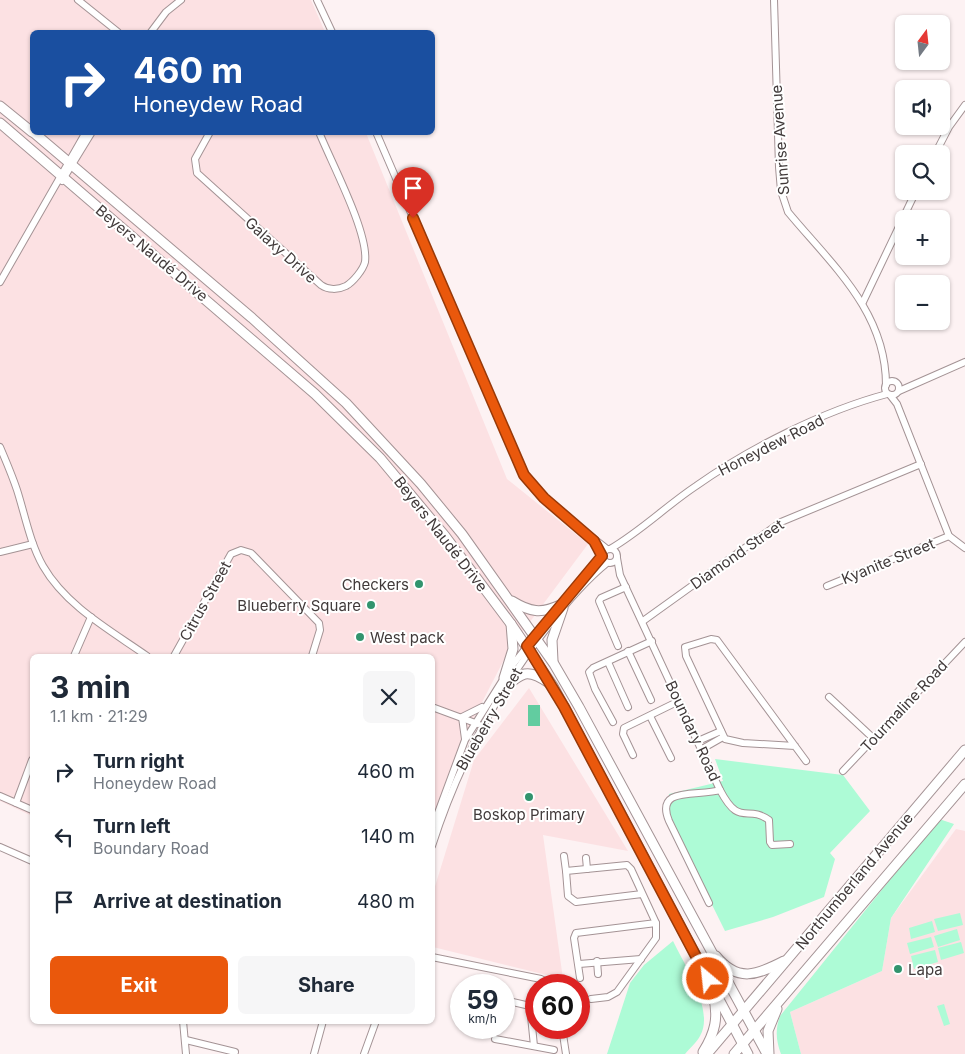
<!DOCTYPE html>
<html lang="en">
<head>
<meta charset="utf-8">
<style>
	body { margin:0; font-family:Inter,sans-serif; background:#f6f6f7; color:#1f2937; height:100vh; display:flex; flex-direction:column; font-size:19px; white-space:nowrap }
	* { box-sizing:border-box; margin:0 }
	p { font-size:16px; color:#747a83 }
	.icon { flex:none; width:28px; height:28px; fill:none; stroke:currentColor; stroke-width:2; stroke-linecap:round; stroke-linejoin:round }
	.map { position:relative; flex:1; overflow:hidden }
	.details { position:absolute; left:30px; top:654px; width:405px; height:370px; display:flex; flex-direction:column; background:#fff; border-radius:8px; box-shadow:0 1px 4px #0004 }
	.details>* { flex:none }
	.banner { position:absolute; left:30px; top:30px; width:405px; height:105px; border-radius:8px; box-shadow:0 1px 4px #0004; background:#1a4fa0; color:#fff; overflow:hidden }
	.needle { width:32px; rotate:15deg }
	.fabs { position:absolute; left:895px; top:15px; display:grid; gap:10px }
	.fabs a { display:grid; place-items:center; width:55px; height:55px; border-radius:8px; background:#fff; box-shadow:0 1px 4px #0004; font-size:25px }
	.speed { position:absolute; left:450px; top:974px; display:flex; gap:10px; font-size:25px; font-weight:700; text-align:center }
	.speed>* { display:grid; place-content:center; width:65px; height:65px; border-radius:50%; background:#fff; box-shadow:0 1px 4px #0004; line-height:1 }
	.speed small { font-size:12px; font-weight:400 }
	.speed .limit { border:8px solid #d22; background:#fff; color:#111 }
	.pin { position:absolute; display:grid; place-items:center; width:42px; height:42px; color:#fff; margin:-51px -21px; border-radius:50% 50% 50% 0; rotate:-45deg; box-shadow:0 0 5px #0007 }
	.pin .icon { rotate:45deg }
	.me { position:absolute; width:55px; margin:-28px; rotate:332deg; stroke-linejoin:round; filter:drop-shadow(0 0 4px #0008) }
	.turn { display:flex; align-items:center; gap:18px; height:105px; padding:0 20px; font-size:22px }
	.turn .icon { width:65px; height:65px; stroke-width:2.5 }
	.turn b { display:block; font-size:35px; line-height:42px }
	.round { display:grid; place-items:center; flex:none; width:52px; height:52px; border-radius:8px; background:#f6f6f7 }
	.overview { display:flex; align-items:center; justify-content:space-between; height:85px; padding:0 20px }
	h1 { font-size:30px; font-weight:700; line-height:38px }
	.action { display:flex; gap:10px; margin-top:auto; padding:10px 20px }
	.action a { flex:1; height:58px; border-radius:8px; background:#ea580c; color:#fff; font-size:20px; font-weight:700; line-height:58px; text-align:center }
	.action a+a { background:#f6f6f7; color:#1f2937 }
	ul { padding:0; list-style:none }
	li { display:flex; align-items:center; gap:15px; height:65px; padding:0 20px }
	li div { flex:1 }
	li b { display:block; font-size:19px }
	li em { font-style:normal }
	.map>svg:first-child { display:block }
	.built { fill:#fce1e3 }
	.green { fill:#adfbd6 }
	.water { fill:#62cca0 }
	.lines { fill:none; stroke-linecap:round; stroke-linejoin:round }
	.minor-casing { stroke:#a49395; stroke-width:8 }
	.major-casing { stroke:#a49395; stroke-width:11 }
	.minor { stroke:#fff; stroke-width:6 }
	.major { stroke:#fff; stroke-width:9 }
	.route-casing { stroke:#983908; stroke-width:12 }
	.route { stroke:#ea580c; stroke-width:9 }
	.poi-dot { fill:#32946e; stroke:#fff; stroke-width:2 }
	.labels { text-anchor:middle; dominant-baseline:central; stroke-width:4; stroke-linejoin:round; paint-order:stroke }
	.street-label { font-size:15px; fill:#413a3a; stroke:#fff }
	.poi-label { font-size:15px; fill:#413a3a; stroke:#fff; text-anchor:end }
</style>
</head>
<body>
<div class="map">
<svg width="965" height="1054" viewBox="0 0 965 1054">
	<rect width="100%" height="100%" fill="#fdf2f3"/>
	<g class="built">
		<polygon points="0,0 311,0 325,32 32,32 32,132 366,133 507,479 588,544 509,650 461,743 433,825 432,656 32,656 32,816 0,801"/>
		<polygon points="529,688 628,851 543,835 563,979 433,947 433,893 474,760"/>
		<polygon points="956,829 965,831 965,1054 801,1054 790,1012 882,971 891,918"/>
	</g>
	<g class="green">
		<polygon points="715,759 843,775 870,811 830,853 835,859 824,897 773,917 725,931 668,816 669,794 723,781"/>
		<path d="M939,819L954,824L891,918L882,971L790,1012L801,1054H781C776,1041 775,1030 780,1016Z"/>
		<polygon points="960,913 963,925 938,931 934,919"/>
		<polygon points="932,921 935,932 911,939 909,928"/>
		<polygon points="957,929 960,940 938,947 934,936"/>
		<polygon points="931,937 934,947 910,954 907,943"/>
		<path d="M673,941C684,964 715,1011 700,1036C697,1042 690,1048 685,1054H607L630,983L644,965Z"/>
		<polygon points="961,942 964,953 941,960 938,948"/>
		<polygon points="935,950 938,962 914,969 911,956"/>
		<polygon points="944,1004 950,1024 944,1026 937,1006"/>
	</g>
	<rect class="water" x="528" y="705" width="12" height="21"/>
	<g class="lines">
		<g class="minor-casing">
			<g id="minor">
				<polyline points="78,0 118,32"/>
				<polyline points="317,0 332,32"/>
				<path d="M774,0L779,167L781,191L788,212C831,264 886,311 886,385"/>
				<polyline points="151,32 166,12 181,0"/>
				<path d="M210,132L195,159L197,173L321,285C328,290 338,290 346,286C353,282 363,270 365,262C369,233 331,162 319,132"/>
				<path d="M376,132L524,475C541,504 582,528 607,549"/>
				<polyline points="935,154 949,127 965,105"/>
				<polyline points="62,181 92,132"/>
				<polyline points="0,282 86,132"/>
				<polyline points="863,302 916,191"/>
				<circle cx="892" cy="388" r="7"/>
				<polyline points="899,391 965,362"/>
				<polyline points="890,395 897,404 949,536 965,548"/>
				<path d="M0,447C6,461 12,475 17,490C25,515 30,543 43,566C66,606 110,630 147,656"/>
				<circle cx="610" cy="556" r="7"/>
				<path d="M610,549C641,531 666,506 696,486C750,448 823,411 887,394"/>
				<polyline points="0,552 33,544"/>
				<path d="M617,558L620,575L720,790C700,797 654,785 669,821L709,903"/>
				<polyline points="585,577 602,557"/>
				<polyline points="827,586 949,536"/>
				<polyline points="643,621 781,522 921,464"/>
				<polyline points="618,646 599,601 601,598 626,587"/>
				<polyline points="628,651 651,700"/>
				<polyline points="74,656 91,617"/>
				<polyline points="174,656 231,554 241,550 251,553 319,623 320,630 312,656"/>
				<polyline points="608,662 628,707"/>
				<polyline points="829,697 873,738"/>
				<polyline points="432,707 478,724"/>
				<polyline points="650,716 671,758"/>
				<polyline points="613,722 595,689 589,672 593,668 652,641"/>
				<polyline points="465,739 462,717 482,707"/>
				<polyline points="698,741 721,731"/>
				<polyline points="795,746 743,743 725,739 686,656 685,647 711,639 717,640 806,761"/>
				<polyline points="702,749 723,737"/>
				<polyline points="633,755 623,734 624,728 679,701"/>
				<polyline points="843,771 965,642"/>
				<path d="M720,790C740,828 746,804 769,820L770,842L772,845L790,844"/>
				<polyline points="0,796 32,810"/>
				<polyline points="16,803 32,760"/>
				<polyline points="432,829 465,740 511,667 558,607"/>
				<path d="M432,846C458,765 497,691 550,624C567,602 585,581 607,563"/>
				<polyline points="0,847 32,861"/>
				<polyline points="564,856 566,871"/>
				<polyline points="586,858 587,869"/>
				<polyline points="432,957 541,979 553,985"/>
				<polyline points="597,961 598,974"/>
				<polyline points="579,964 641,959"/>
				<polyline points="580,978 574,938 576,933 656,923"/>
				<polyline points="591,999 608,997 617,992 656,938 656,923 631,869 627,865 566,871 568,896 576,902 642,894"/>
				<polyline points="504,1000 530,1006 534,1046"/>
				<polyline points="183,1021 186,1054"/>
				<polyline points="562,1028 566,1054"/>
				<polyline points="495,1039 554,1050"/>
				<polyline points="186,1040 235,1052"/>
				<polyline points="314,1054 323,1021"/>
				<polyline points="364,1054 376,1021"/>
			</g>
		</g>
		<g class="major-casing">
			<g id="major">
				<polyline points="0,106 32,132"/>
				<polyline points="0,123 315,394 380,458 445,536 511,624 553,686 748,1054"/>
				<polyline points="33,132 252,318 346,403 421,484 462,534 554,664 579,707 767,1054"/>
				<path d="M512,601C530,612 541,614 560,605"/>
				<polyline points="553,661 552,640 563,608"/>
				<polyline points="504,678 513,649 511,624"/>
				<path d="M503,689C522,672 527,668 549,683"/>
				<path d="M716,956C738,983 757,975 784,961"/>
				<path d="M703,1052C715,1033 719,1017 713,995"/>
				<polyline points="707,1054 965,750"/>
				<polyline points="734,1054 965,784"/>
				<polyline points="769,1054 768,1031 777,1009"/>
			</g>
		</g>
		<use href="#minor" class="minor"/>
		<use href="#major" class="major"/>
	</g>
	<g class="lines">
		<g class="route-casing">
			<polyline id="route" points="413,218 524,475 544,498 594,541 602,556 527,646 564,707 708,979"/>
		</g>
		<use href="#route" class="route"/>
	</g>
	<g class="poi-dot">
		<circle cx="419" cy="584" r="5"/>
		<circle cx="371" cy="605" r="5"/>
		<circle cx="360" cy="637" r="5"/>
		<circle cx="529" cy="797" r="5"/>
		<circle cx="898" cy="969" r="5"/>
	</g>
	<g class="labels">
		<g class="street-label">
			<text transform="translate(780 140) rotate(-94)">Sunrise Avenue</text>
			<text transform="translate(281 250) rotate(42)">Galaxy Drive</text>
			<text transform="translate(152 253) rotate(40)">Beyers Naudé Drive</text>
			<text transform="translate(771 445) rotate(-27)">Honeydew Road</text>
			<text transform="translate(441 534) rotate(52)">Beyers Naudé Drive</text>
			<text transform="translate(737 554) rotate(-35)">Diamond Street</text>
			<text transform="translate(888 561) rotate(-22)">Kyanite Street</text>
			<text transform="translate(205 601) rotate(-61)">Citrus Street</text>
			<text transform="translate(904 706) rotate(-47)">Tourmaline Road</text>
			<text transform="translate(489 719) rotate(-60)">Blueberry Street</text>
			<text transform="translate(693 731) rotate(65)">Boundary Road</text>
			<text transform="translate(854 881) rotate(-50)">Northumberland Avenue</text>
		</g>
		<g class="poi-label">
			<text x="409" y="584">Checkers</text>
			<text x="361" y="605">Blueberry Square</text>
			<text x="370" y="637" text-anchor="start">West pack</text>
			<text x="529" y="814" text-anchor="middle">Boskop Primary</text>
			<text x="908" y="969" text-anchor="start">Lapa</text>
		</g>
	</g>
</svg>
<div class="fabs">
<a><svg class="needle" viewBox="-14 -14 28 28"><path d="M0-13l5 13h-10z" fill="#e53935"/><path d="M0 13l5-13h-10z" fill="#747a83"/></svg></a>
<a><svg class="icon" aria-label="sound" viewBox="0 0 24 24"><path d="M4 9h4l5-4v14l-5-4H4zM17 9q2 3 0 6"/></svg></a>
<a><svg class="icon" aria-label="search" viewBox="0 0 24 24"><circle cx="10" cy="10" r="6"/><path d="M15 15l6 6"/></svg></a>
<a>+</a>
<a>−</a>
</div>
<div class="speed"><div>59<small>km/h</small></div><div class="limit">60</div></div>
<div class="pin" style="left:413px;top:218px;background:#d93025"><svg class="icon" aria-label="arrive" viewBox="0 0 24 24"><path d="M6 21V4h12l-3 4 3 4H6"/></svg></div>
<svg class="me" style="left:708px;top:979px" viewBox="-20 -20 40 40"><circle r="17" fill="#ea580c" stroke="#fff" stroke-width="3"/><path d="M0-11L8 9 0 5-8 9z" fill="#fff"/></svg>
<div class="banner">
<div class="turn"><svg class="icon" aria-label="right" viewBox="0 0 24 24"><path d="M7 20v-9h11M14 6l5 5-5 5"/></svg><div><b>460 m</b>Honeydew Road</div></div>
</div>
<section class="details">
<div class="overview"><div><h1>3 min</h1><p>1.1 km · 21:29</p></div><a class="round"><svg class="icon" aria-label="close" viewBox="0 0 24 24"><path d="M6 6l12 12M18 6L6 18"/></svg></a></div>
<ul>
<li><svg class="icon" aria-label="right" viewBox="0 0 24 24"><path d="M7 20v-9h11M14 6l5 5-5 5"/></svg><div><b>Turn right</b><p>Honeydew Road</p></div><em>460 m</em></li>
<li><svg class="icon" aria-label="left" viewBox="0 0 24 24"><path d="M17 20v-9H6M10 6l-5 5 5 5"/></svg><div><b>Turn left</b><p>Boundary Road</p></div><em>140 m</em></li>
<li><svg class="icon" aria-label="arrive" viewBox="0 0 24 24"><path d="M6 21V4h12l-3 4 3 4H6"/></svg><div><b>Arrive at destination</b></div><em>480 m</em></li>
</ul>
<div class="action"><a>Exit</a><a>Share</a></div>
</section>
</div>
</body>
</html>
